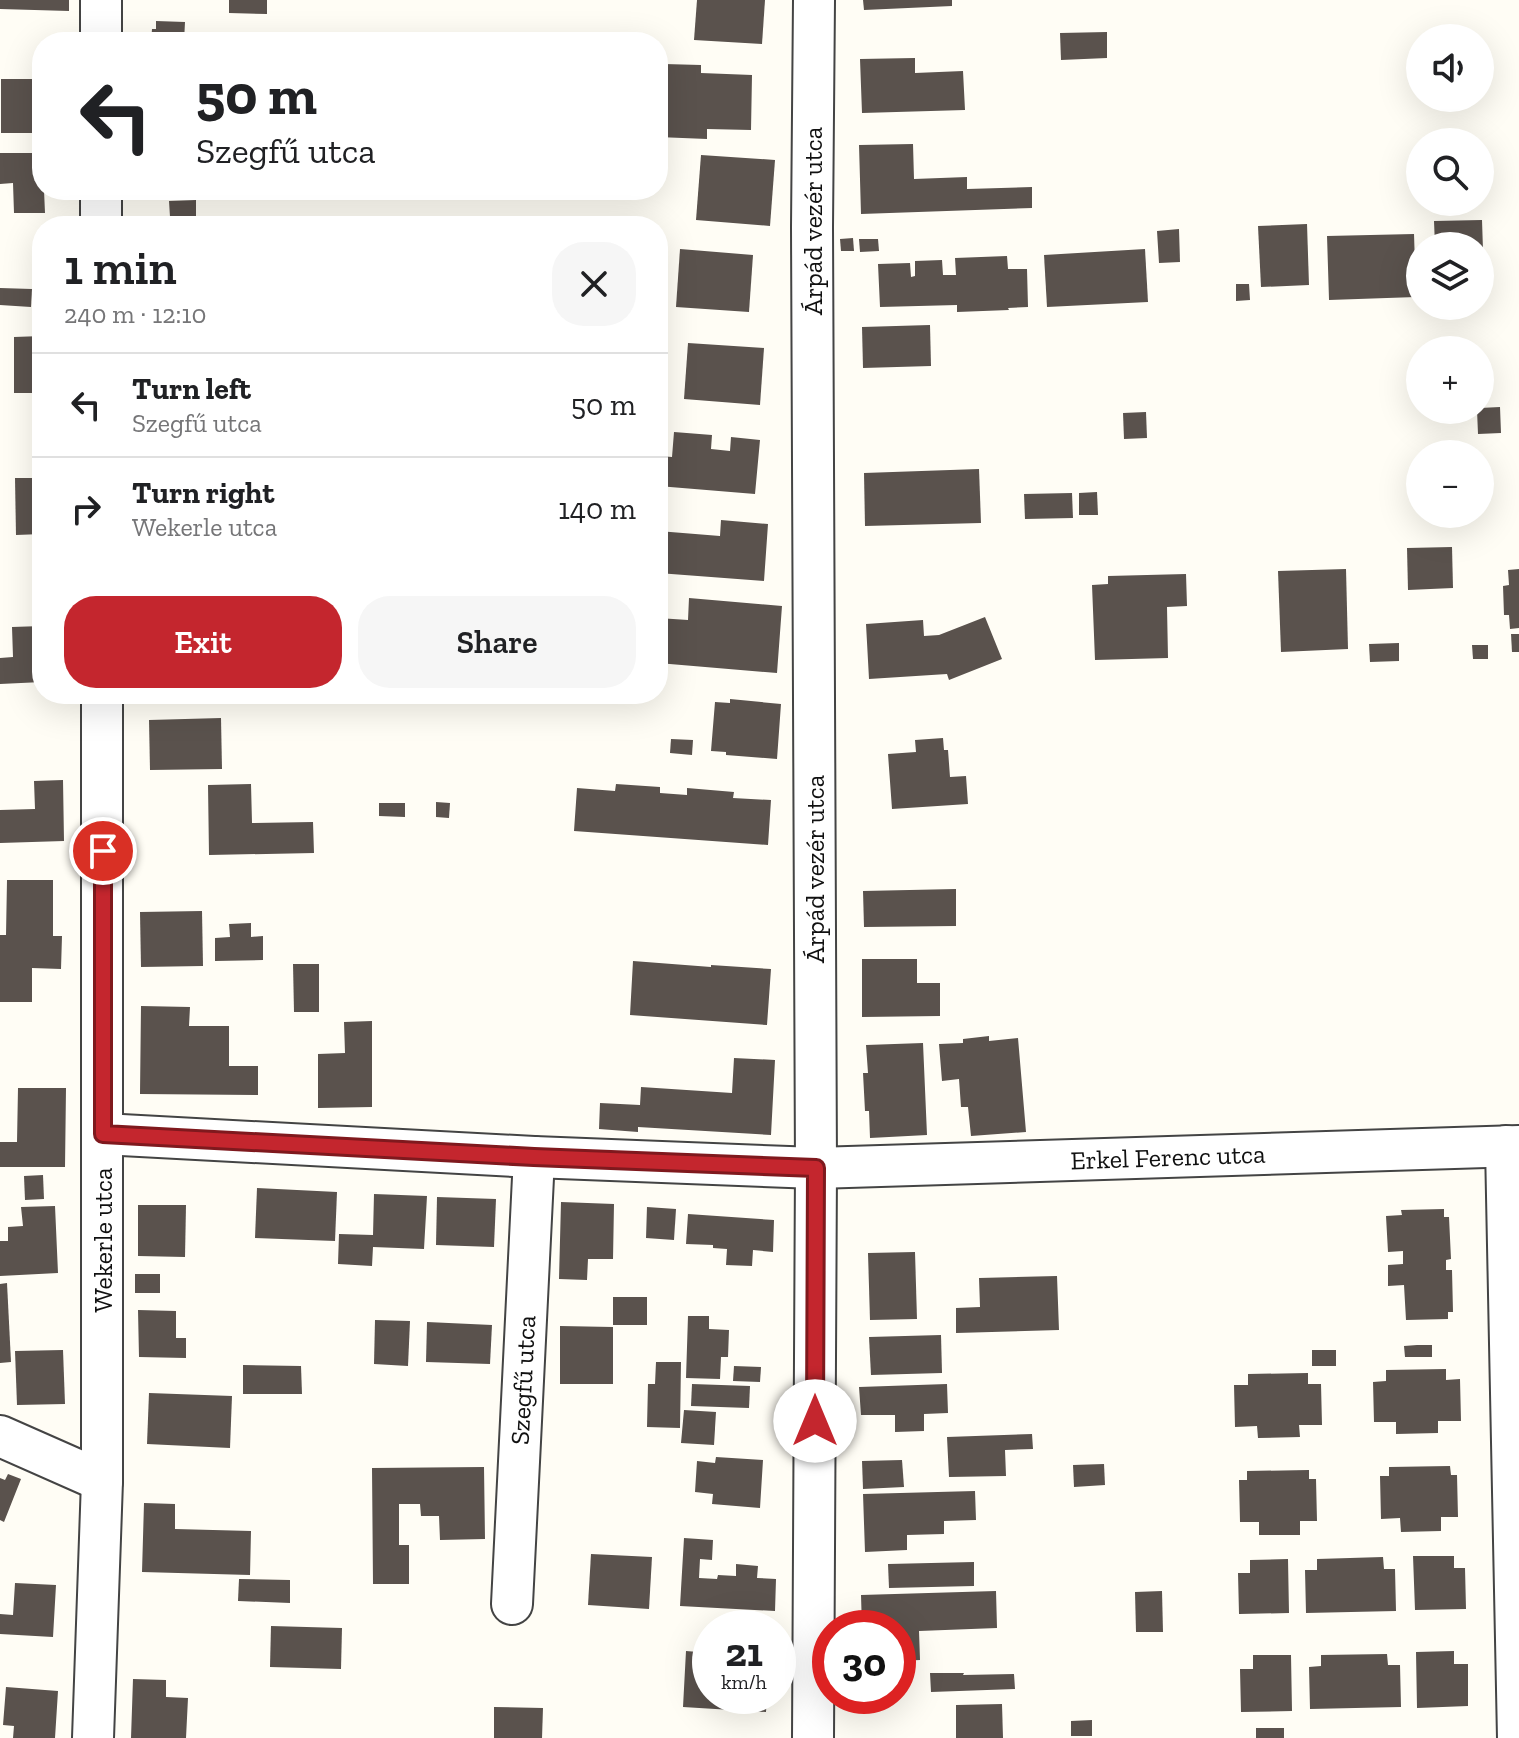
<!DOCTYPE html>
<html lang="en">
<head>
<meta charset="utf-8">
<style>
	body { margin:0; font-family:"Zilla Slab",serif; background:#f6f6f6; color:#202124; height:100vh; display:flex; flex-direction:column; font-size:30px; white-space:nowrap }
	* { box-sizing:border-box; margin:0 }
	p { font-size:26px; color:#757577 }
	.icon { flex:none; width:44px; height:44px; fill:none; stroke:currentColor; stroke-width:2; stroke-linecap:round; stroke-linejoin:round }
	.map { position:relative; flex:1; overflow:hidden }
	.panel { position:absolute; left:32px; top:216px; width:636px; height:488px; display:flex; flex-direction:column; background:#fff; border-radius:32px; box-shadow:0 8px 32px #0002 }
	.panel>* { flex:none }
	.banner { position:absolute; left:32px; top:32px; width:636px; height:168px; border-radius:32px; box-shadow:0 8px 32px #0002; background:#fff; color:#202124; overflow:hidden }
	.controls { position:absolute; left:1406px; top:24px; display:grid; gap:16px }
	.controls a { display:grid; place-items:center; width:88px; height:88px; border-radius:50%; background:#fff; box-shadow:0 8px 32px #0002; font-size:40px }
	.speed { position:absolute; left:692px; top:1610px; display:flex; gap:16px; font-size:40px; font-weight:700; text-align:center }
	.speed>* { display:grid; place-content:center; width:104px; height:104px; border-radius:50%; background:#fff; box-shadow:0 8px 32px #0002; line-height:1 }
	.speed small { font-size:20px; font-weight:400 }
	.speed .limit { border:12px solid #d22; background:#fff; color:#111 }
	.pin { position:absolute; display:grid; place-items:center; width:68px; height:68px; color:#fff; margin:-34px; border:4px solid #fff; border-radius:50%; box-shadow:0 2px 8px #0007 }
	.me { position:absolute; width:88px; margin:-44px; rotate:0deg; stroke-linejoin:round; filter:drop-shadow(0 0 6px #0008) }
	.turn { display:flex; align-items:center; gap:28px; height:168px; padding:0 32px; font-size:36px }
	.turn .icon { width:104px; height:104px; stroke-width:2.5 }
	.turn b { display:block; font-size:56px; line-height:68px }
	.round { display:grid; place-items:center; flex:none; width:84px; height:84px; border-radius:32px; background:#f6f6f6 }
	.overview { display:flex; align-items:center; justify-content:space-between; height:136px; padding:0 32px }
	h1 { font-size:48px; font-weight:600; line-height:60px }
	.cta { display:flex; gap:16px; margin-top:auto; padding:16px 32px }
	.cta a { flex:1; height:92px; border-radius:32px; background:#c4262e; color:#fff; font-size:32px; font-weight:600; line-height:92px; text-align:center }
	.cta a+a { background:#f6f6f6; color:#202124 }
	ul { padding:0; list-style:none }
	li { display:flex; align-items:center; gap:24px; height:104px; padding:0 32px; border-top:2px solid #e0e0e0 }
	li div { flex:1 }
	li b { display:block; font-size:30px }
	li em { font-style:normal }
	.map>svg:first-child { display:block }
	.building { fill:#5a524d }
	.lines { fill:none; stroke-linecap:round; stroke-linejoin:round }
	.minor-casing { stroke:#444; stroke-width:44 }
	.minor { stroke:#fff; stroke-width:40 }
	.route-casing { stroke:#7f191e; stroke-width:20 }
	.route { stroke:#c4262e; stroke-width:14 }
	.labels { text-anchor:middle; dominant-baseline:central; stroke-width:8; stroke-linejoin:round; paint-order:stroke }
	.street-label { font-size:26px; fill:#111; stroke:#fff }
</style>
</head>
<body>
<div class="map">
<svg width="1519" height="1738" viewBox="0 0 1519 1738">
	<rect width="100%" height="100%" fill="#fffdf5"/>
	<g class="building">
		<polygon points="0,0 69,0 69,11 0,9"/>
		<polygon points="229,0 267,0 267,14 229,13"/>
		<polygon points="697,0 765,0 762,44 694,40"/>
		<polygon points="863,0 952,0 952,6 864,10"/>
		<polygon points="156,21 185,22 184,42 151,42 152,29 156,29"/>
		<polygon points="1107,32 1107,58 1061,60 1060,33"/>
		<polygon points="915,58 915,73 963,71 965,110 862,113 860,59"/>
		<polygon points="664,64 701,65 701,73 752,75 751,130 707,129 707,139 658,137 658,94 664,95"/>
		<rect x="1" y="79" width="41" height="54"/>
		<polygon points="913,144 914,179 967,177 967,189 1032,187 1032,208 861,214 859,145"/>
		<polygon points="0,153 42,153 42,190 44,190 45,213 14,213 13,183 0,184"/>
		<polygon points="701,155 775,160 770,226 696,220"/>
		<polygon points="196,200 196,217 170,217 169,201"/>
		<polygon points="1482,220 1484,280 1480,281 1480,246 1435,246 1434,221"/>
		<polygon points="1307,224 1309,285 1261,287 1258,226"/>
		<polygon points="1179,229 1180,262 1159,263 1157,231"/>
		<polygon points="1414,234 1416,297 1329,300 1327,236"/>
		<polygon points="853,238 854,251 841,251 840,239"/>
		<polygon points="859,239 878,239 879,251 860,252"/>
		<polygon points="680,249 753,255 749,312 676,307"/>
		<polygon points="1145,249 1148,302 1047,307 1044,255"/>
		<polygon points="1007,256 1008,269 1027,269 1028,307 1008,308 1009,310 957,312 957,305 880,307 878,264 910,263 911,277 915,276 915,261 942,260 943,275 956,275 955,258"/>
		<polygon points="1236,284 1249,284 1250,300 1236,301"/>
		<polygon points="0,288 32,289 31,307 0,305"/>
		<polygon points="930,325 931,366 863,368 862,327"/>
		<polygon points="42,336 42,393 14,393 14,337"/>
		<polygon points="688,343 764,348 760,405 684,399"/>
		<polygon points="1500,407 1501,433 1478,434 1477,410 1480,410 1480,408"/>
		<polygon points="1146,412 1147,438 1124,439 1123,413"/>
		<polygon points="674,432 712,435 711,449 730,451 731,437 760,440 755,494 658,486 660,456 672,457"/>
		<polygon points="979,469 981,523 865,526 864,473"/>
		<polygon points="15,478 42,478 42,534 16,535"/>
		<polygon points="1097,492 1098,515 1079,515 1079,493"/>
		<polygon points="1072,493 1073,518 1025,519 1024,494"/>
		<polygon points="721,520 768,524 764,581 658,573 658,531 720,536"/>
		<polygon points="1452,547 1453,588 1408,590 1407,548"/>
		<polygon points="1346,569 1348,649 1281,652 1278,571"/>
		<polygon points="1519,569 1519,628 1510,629 1509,615 1504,615 1503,586 1509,585 1508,570"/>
		<polygon points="1186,574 1187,606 1167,607 1168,658 1095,660 1092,585 1108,584 1108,576"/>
		<polygon points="689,598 782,606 777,673 658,663 658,618 688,620"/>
		<polygon points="985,617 1002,659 949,680 947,674 869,679 866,624 923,620 924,636 939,635"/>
		<polygon points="42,626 42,682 0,684 0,658 13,657 12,627"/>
		<polygon points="1511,634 1519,634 1519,652 1512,652"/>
		<polygon points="1399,643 1399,661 1370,662 1369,644"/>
		<polygon points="1472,645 1488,645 1488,659 1473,659"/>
		<polygon points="730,699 781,704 777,759 726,755 726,752 711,751 715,702 730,703"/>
		<polygon points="221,718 222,769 150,770 149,720"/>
		<polygon points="943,738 944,750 948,750 950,777 966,776 968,804 892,809 888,754 916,752 915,740"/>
		<polygon points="671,739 693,740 692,755 670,753"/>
		<polygon points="63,780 64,841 0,843 0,810 35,809 34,781"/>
		<polygon points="251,784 252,823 313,822 314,853 209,855 208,785"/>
		<polygon points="616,784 660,787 660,793 687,795 687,788 734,792 733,798 771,800 768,845 574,831 577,788 615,791"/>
		<polygon points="436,802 450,803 449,818 436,817"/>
		<polygon points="379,803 405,803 405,817 379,816"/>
		<polygon points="7,880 53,880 53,936 62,936 61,969 32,968 32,1002 0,1002 0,935 6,935"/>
		<polygon points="956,889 956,926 864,927 863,891"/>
		<polygon points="202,911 203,966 141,967 140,912"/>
		<polygon points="251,923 251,937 263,936 263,960 215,961 215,938 230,937 229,924"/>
		<polygon points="862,959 917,959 917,983 940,983 940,1016 862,1017"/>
		<polygon points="633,961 711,967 711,965 771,969 767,1025 630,1015"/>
		<polygon points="293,964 319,964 319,1012 294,1012"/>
		<polygon points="141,1006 190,1007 189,1026 229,1026 229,1066 258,1066 258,1095 140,1094"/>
		<polygon points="372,1021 372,1107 318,1108 318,1054 345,1053 344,1022"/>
		<polygon points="989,1036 989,1041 1018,1038 1026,1132 971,1136 968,1107 961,1107 959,1079 942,1081 939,1044 963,1043 963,1039"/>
		<polygon points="923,1043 927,1135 870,1138 869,1111 865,1111 863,1073 868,1073 866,1045"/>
		<polygon points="734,1058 775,1060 771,1135 638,1127 638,1132 599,1129 600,1103 640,1105 641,1087 732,1093"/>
		<polygon points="18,1088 66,1088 65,1167 0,1167 0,1142 17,1142"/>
		<polygon points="43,1175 44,1199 25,1200 24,1176"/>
		<polygon points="257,1188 337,1192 335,1241 255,1238"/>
		<polygon points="374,1194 427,1196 424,1249 373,1247 372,1266 338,1264 339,1234 373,1235"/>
		<polygon points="437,1197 496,1199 494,1247 436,1245"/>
		<polygon points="561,1202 614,1204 613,1259 588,1259 587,1280 559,1279"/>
		<polygon points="138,1205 186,1205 185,1257 138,1256"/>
		<polygon points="55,1206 58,1273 0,1276 0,1241 8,1241 8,1227 23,1226 21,1207"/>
		<polygon points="647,1207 676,1209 674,1240 646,1238"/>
		<polygon points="1444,1209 1444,1217 1449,1217 1451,1259 1446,1260 1446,1270 1452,1270 1453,1312 1448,1312 1448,1319 1406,1320 1404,1285 1388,1286 1388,1265 1403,1264 1403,1251 1388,1252 1386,1216 1402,1215 1401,1210"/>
		<polygon points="688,1214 774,1220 773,1252 753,1250 752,1266 726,1265 727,1249 713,1248 713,1245 686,1244"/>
		<polygon points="915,1252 917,1319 870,1320 868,1253"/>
		<rect x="135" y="1274" width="25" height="19"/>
		<polygon points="1057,1276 1059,1330 956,1333 956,1308 980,1307 979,1278"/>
		<polygon points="7,1283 11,1362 0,1363 0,1284"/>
		<rect x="613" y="1297" width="34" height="28"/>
		<polygon points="138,1310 176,1311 176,1338 186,1338 186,1358 139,1357"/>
		<polygon points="688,1316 709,1316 709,1329 729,1330 728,1357 721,1357 720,1379 686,1378"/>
		<polygon points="375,1320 410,1321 408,1366 374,1364"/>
		<polygon points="427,1322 492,1325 490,1364 426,1362"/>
		<polygon points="560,1326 613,1327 613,1384 560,1384"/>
		<polygon points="941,1335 942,1373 871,1375 869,1337"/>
		<polygon points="1417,1345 1432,1345 1432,1357 1405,1357 1404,1346"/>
		<polygon points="63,1350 65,1404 17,1405 15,1351"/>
		<rect x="1312" y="1350" width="24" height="16"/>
		<polygon points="656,1362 681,1362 680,1428 647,1427 648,1384 655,1384"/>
		<polygon points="243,1365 301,1366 302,1394 243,1394"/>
		<polygon points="734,1366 761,1367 760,1382 733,1381"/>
		<polygon points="1446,1369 1446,1380 1460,1379 1461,1421 1438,1421 1438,1433 1396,1434 1396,1422 1374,1422 1373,1382 1386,1381 1386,1370"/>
		<polygon points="1308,1373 1308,1384 1321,1384 1322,1425 1299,1425 1300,1437 1258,1438 1257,1426 1235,1427 1234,1385 1248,1385 1248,1374"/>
		<polygon points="692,1384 750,1386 749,1408 691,1406"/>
		<polygon points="947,1384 948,1413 924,1414 924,1431 895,1432 895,1415 861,1415 859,1387"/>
		<polygon points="149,1393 232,1396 230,1448 147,1444"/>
		<polygon points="684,1410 716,1412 714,1445 681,1443"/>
		<polygon points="1032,1434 1033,1449 1005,1450 1006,1476 949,1477 947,1437"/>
		<polygon points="716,1457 763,1460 760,1508 712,1504 713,1494 695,1492 697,1461 715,1463"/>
		<polygon points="902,1460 904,1487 863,1489 862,1461"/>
		<polygon points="1104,1464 1105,1485 1074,1487 1073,1465"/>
		<polygon points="1450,1466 1451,1475 1457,1475 1458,1517 1441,1517 1441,1531 1401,1532 1400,1518 1381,1519 1380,1476 1389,1476 1389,1467"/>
		<polygon points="484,1467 485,1539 440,1540 439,1516 421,1516 420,1504 399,1504 399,1545 409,1545 409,1584 373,1584 372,1468"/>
		<polygon points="1309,1470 1309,1479 1316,1479 1317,1521 1300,1521 1300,1535 1259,1535 1259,1522 1240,1522 1239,1480 1247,1480 1247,1471"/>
		<polygon points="8,1474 21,1479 4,1522 0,1520 0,1478 5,1480"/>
		<polygon points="975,1491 976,1520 944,1521 944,1534 907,1535 907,1550 865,1552 863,1494"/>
		<polygon points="144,1503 175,1504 175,1529 251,1531 250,1575 142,1572"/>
		<polygon points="684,1538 713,1540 712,1560 700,1559 699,1578 717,1579 718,1575 736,1576 736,1564 758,1566 757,1578 776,1579 775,1611 680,1606"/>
		<polygon points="591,1554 652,1557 649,1609 588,1605"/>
		<polygon points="1413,1556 1454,1556 1454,1568 1465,1568 1466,1609 1415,1610"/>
		<polygon points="1383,1557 1384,1569 1395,1569 1396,1611 1306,1613 1305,1570 1317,1570 1317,1559"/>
		<polygon points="1288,1559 1289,1613 1239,1614 1238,1573 1250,1573 1250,1560"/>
		<polygon points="974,1562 974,1586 889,1588 888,1564"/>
		<polygon points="239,1579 290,1580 290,1603 238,1601"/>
		<polygon points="15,1583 56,1585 53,1637 0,1634 0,1614 13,1615"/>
		<polygon points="996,1591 997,1628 919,1631 920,1660 898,1661 898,1628 862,1628 861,1595"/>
		<polygon points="1162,1591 1163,1632 1136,1632 1135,1592"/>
		<polygon points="271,1626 342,1628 341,1669 270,1667"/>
		<polygon points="686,1651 710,1653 710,1696 767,1696 766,1712 683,1707"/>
		<polygon points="1454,1651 1454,1664 1468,1664 1468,1706 1417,1708 1416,1652"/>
		<polygon points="1387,1654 1388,1665 1400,1665 1401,1707 1310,1709 1309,1667 1321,1666 1321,1655"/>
		<polygon points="1253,1655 1291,1655 1292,1711 1241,1712 1240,1669 1253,1669"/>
		<polygon points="930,1673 964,1673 963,1675 1014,1674 1015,1689 931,1692"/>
		<polygon points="133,1679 166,1680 166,1697 188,1698 186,1738 131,1738"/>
		<polygon points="6,1687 58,1691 55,1738 13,1738 14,1726 3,1725"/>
		<polygon points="1002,1704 1003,1738 956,1738 956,1705"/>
		<polygon points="494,1707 543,1708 542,1738 494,1738"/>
		<polygon points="1092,1720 1092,1736 1071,1736 1071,1721"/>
		<rect x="1256" y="1728" width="28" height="10"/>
	</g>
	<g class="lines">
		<g class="minor-casing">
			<g id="minor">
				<polyline points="101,0 101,42"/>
				<polyline points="101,190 101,226"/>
				<polyline points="103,1134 534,1157 816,1168 1519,1146"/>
				<polyline points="1506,1146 1518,1738"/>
				<polyline points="0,1436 102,1481"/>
				<polyline points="512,1604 534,1157"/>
				<polyline points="93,1738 102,1481 102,694"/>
				<polyline points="813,1738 816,1168 812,227 814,0"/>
			</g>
		</g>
		<use href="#minor" class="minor"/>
	</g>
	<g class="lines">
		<g class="route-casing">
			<polyline id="route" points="103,851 103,1134 534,1157 816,1168 815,1421"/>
		</g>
		<use href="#route" class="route"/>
	</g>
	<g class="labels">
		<g class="street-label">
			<text transform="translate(813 221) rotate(-90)">Árpád vezér utca</text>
			<text transform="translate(815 869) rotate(-90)">Árpád vezér utca</text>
			<text transform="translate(1168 1157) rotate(-2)">Erkel Ferenc utca</text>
			<text transform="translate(103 1240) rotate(-90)">Wekerle utca</text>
			<text transform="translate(523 1380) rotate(-87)">Szegfű utca</text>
		</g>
	</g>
</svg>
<div class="controls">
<a><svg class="icon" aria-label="sound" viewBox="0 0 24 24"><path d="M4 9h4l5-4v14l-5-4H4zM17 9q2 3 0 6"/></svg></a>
<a><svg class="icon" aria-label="search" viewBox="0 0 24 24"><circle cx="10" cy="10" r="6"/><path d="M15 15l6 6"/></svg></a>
<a><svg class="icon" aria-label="layers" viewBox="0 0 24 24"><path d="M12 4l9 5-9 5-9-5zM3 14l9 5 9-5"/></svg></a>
<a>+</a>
<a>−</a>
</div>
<div class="speed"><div>21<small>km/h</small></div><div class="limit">30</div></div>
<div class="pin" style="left:103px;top:851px;background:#d93025"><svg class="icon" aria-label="arrive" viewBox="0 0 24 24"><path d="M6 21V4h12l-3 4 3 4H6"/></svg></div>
<svg class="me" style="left:815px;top:1421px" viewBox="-20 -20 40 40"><circle r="19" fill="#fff"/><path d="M0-13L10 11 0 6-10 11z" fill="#c4262e"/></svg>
<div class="banner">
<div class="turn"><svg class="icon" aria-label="left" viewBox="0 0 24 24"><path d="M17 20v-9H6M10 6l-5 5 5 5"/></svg><div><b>50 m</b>Szegfű utca</div></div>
</div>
<section class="panel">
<div class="overview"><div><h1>1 min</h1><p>240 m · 12:10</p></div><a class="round"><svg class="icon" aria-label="close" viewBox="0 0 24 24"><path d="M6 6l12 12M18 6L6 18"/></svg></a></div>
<ul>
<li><svg class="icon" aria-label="left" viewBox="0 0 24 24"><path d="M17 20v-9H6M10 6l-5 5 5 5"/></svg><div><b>Turn left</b><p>Szegfű utca</p></div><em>50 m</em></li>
<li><svg class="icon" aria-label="right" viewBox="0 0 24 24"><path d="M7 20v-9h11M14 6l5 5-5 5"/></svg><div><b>Turn right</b><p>Wekerle utca</p></div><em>140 m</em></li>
</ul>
<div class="cta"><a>Exit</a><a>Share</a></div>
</section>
</div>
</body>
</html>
